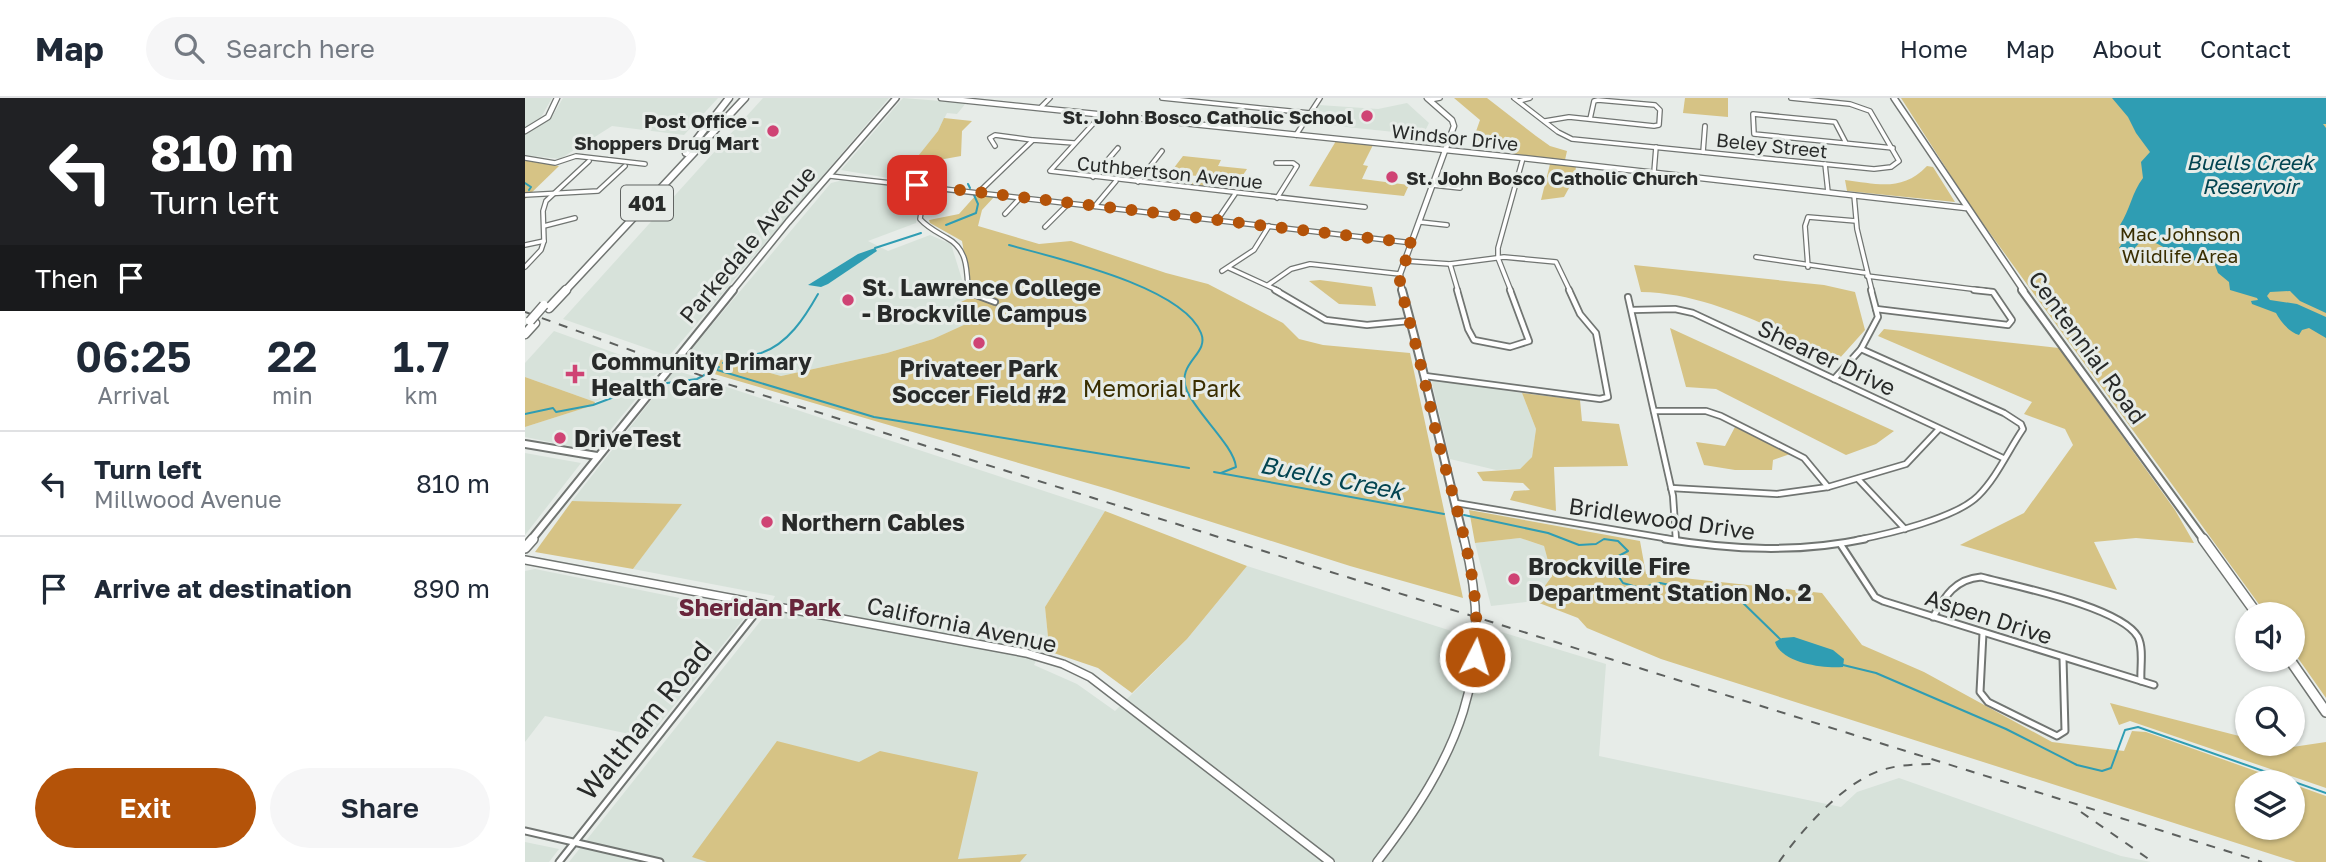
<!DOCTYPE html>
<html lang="en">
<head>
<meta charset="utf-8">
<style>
	body { margin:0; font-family:"Golos Text",sans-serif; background:#f6f6f7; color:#1f2937; height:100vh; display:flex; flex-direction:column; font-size:26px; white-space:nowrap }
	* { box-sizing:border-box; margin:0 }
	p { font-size:23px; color:#747a83 }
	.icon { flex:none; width:38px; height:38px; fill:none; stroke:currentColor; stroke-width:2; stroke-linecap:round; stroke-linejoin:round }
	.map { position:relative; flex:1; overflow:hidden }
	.drawer { display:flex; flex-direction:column; background:#fff; width:525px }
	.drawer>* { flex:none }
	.hud { background:#202124; color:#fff; overflow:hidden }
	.buttons { position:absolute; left:1710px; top:504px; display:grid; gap:14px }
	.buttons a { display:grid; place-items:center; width:70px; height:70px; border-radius:50%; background:#fff; box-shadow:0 2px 5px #0004; font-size:35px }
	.pin { position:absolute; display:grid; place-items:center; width:60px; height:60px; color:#fff; margin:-30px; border-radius:14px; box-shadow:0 4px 10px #0006 }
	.me { position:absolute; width:77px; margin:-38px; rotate:5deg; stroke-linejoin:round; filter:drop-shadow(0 0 5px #0008) }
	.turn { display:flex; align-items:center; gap:24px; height:147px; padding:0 35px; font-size:32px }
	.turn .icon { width:91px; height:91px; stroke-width:2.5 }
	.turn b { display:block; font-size:49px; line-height:60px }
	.then { display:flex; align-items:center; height:66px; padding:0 35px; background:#0003; gap:14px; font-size:26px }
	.eta { display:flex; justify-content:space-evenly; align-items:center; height:119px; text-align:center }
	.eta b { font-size:42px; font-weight:600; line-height:49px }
	.button { display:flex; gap:14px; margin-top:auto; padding:14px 35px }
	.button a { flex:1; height:80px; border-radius:42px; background:#b45309; color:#fff; font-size:28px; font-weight:600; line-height:80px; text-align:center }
	.button a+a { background:#f6f6f7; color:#1f2937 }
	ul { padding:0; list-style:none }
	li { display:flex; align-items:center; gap:21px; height:105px; padding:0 35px; border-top:2px solid #e0e1e3 }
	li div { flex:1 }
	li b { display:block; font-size:26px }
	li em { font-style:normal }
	header { display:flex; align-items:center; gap:42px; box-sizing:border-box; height:98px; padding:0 35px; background:#fff; border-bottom:2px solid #e0e1e3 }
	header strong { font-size:33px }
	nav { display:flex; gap:38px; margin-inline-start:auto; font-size:24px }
	.search { width:490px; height:63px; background:#f6f6f7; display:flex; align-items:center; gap:18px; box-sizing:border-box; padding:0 24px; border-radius:38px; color:#747a83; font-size:26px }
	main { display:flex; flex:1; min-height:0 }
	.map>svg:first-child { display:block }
	.built { fill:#d7e2da }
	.green { fill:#d6c385; fill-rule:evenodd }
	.water { fill:#2f9db3 }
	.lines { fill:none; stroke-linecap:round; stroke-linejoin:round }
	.stream { stroke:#2f9db3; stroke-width:2 }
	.minor-far2-casing { stroke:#717572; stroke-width:6 }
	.minor-far1-casing { stroke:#717572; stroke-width:8 }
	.minor-casing { stroke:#717572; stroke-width:9 }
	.tertiary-far2-casing { stroke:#717572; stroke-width:7 }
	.tertiary-far1-casing { stroke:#717572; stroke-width:10 }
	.tertiary-casing { stroke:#717572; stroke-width:10 }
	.secondary-far2-casing { stroke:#717572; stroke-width:8 }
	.secondary-far1-casing { stroke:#717572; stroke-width:10 }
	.secondary-casing { stroke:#717572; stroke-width:12 }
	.motorway-far1-casing { stroke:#717572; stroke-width:9 }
	.motorway-casing { stroke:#717572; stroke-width:11 }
	.minor-far2 { stroke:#fff; stroke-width:3.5 }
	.minor-far1 { stroke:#fff; stroke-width:4.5 }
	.minor { stroke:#fff; stroke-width:5 }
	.tertiary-far2 { stroke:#fff; stroke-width:4.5 }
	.tertiary-far1 { stroke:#fff; stroke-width:6 }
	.tertiary { stroke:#fff; stroke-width:7 }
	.secondary-far2 { stroke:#fff; stroke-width:5 }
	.secondary-far1 { stroke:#fff; stroke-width:6 }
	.secondary { stroke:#fff; stroke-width:9 }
	.motorway-far1 { stroke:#fff; stroke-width:6 }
	.motorway { stroke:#fff; stroke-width:8 }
	.rail { stroke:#5d605e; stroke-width:2; stroke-dasharray:9 9; stroke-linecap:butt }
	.motorway-bridge-casing { stroke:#717572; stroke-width:11; stroke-linecap:butt }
	.motorway-bridge { stroke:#fff; stroke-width:8 }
	.route { stroke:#b45309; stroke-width:12; stroke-dasharray:0 21.6 }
	.poi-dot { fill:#cf4374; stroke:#e7ece8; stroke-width:2.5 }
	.labels { text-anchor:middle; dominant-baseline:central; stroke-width:6; stroke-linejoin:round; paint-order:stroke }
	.far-poi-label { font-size:19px; font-weight:bold; fill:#282a29; stroke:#e7ece8; text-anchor:end }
	.far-street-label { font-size:19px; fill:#282a29; stroke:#e7ece8 }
	.far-park-label { font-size:19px; fill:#3a2e00; stroke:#e7ece8 }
	.far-water-label { font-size:21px; font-style:italic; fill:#034551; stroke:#e7ece8 }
	.shield { fill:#e7ece8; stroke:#616462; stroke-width:2 }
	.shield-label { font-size:21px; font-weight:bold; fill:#282a29 }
	.street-label { font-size:23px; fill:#282a29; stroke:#e7ece8 }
	.poi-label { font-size:23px; font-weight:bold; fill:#282a29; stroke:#e7ece8; text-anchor:start }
	.park-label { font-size:23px; fill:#3a2e00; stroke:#e7ece8 }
	.water-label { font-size:24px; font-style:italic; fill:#034551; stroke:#e7ece8 }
	.neighbourhood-label { font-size:24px; font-weight:bold; fill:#69253b; stroke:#e7ece8 }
	.near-street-label { font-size:28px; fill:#282a29; stroke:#e7ece8 }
</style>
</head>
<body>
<header>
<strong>Map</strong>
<div class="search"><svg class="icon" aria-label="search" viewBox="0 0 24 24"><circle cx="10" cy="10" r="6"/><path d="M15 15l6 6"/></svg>Search here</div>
<nav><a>Home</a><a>Map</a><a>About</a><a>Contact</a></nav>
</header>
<main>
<section class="drawer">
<div class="hud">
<div class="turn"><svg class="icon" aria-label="left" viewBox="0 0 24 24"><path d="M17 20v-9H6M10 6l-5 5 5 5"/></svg><div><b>810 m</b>Turn left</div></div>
<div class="then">Then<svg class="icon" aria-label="arrive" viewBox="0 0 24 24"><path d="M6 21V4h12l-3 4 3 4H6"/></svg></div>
</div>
<div class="eta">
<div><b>06:25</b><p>Arrival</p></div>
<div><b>22</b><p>min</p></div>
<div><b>1.7</b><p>km</p></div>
</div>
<ul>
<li><svg class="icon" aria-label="left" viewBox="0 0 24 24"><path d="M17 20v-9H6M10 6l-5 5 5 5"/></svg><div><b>Turn left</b><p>Millwood Avenue</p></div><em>810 m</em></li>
<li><svg class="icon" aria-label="arrive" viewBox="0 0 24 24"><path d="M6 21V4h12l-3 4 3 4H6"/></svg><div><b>Arrive at destination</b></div><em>890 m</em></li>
</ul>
<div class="button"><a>Exit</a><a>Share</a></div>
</section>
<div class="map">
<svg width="1801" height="764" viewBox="0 0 1801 764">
	<rect width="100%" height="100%" fill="#e7ece8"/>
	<g class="built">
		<polygon points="0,0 27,0 15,21 0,30"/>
		<polygon points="38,0 193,0 159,37 87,28 35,61 0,57 0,36 27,19"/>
		<polygon points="238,0 364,0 144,258 38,221"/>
		<polygon points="378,0 441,5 432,16 422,15 413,33 375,82 316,72"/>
		<polygon points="882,5 904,25 898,37 783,25 794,7 853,11"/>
		<polygon points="318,82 403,92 394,105 391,125 343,143 363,153 405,137 426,146 443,201 437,204 453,221 408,241 362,255 256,278 165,253 306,85"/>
		<polygon points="29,233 126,268 132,275 123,284 70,304 0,279 0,265"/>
		<polygon points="150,272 580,413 520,509 523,539 509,567 552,586 590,613 662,541 722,468 936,536 959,548 963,530 1081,566 1074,658 1316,709 1332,694 1374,680 1596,758 1626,764 44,764 241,516 250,498 108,471 156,406 47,403"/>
		<polygon points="906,281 997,295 1011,331 1007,359 995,371 971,372 925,361"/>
		<polygon points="119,291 73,347 64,352 0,339 0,329"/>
		<polygon points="0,355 56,365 0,437"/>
		<polygon points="995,440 1019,448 1027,478 1009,503 966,508 950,445"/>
		<polygon points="10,471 120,493 224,514 123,640 20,618 0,644 0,473"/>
		<polygon points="0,744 34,751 24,764 0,764"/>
	</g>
	<g class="green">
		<polygon points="929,0 962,0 1011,38 1025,48 1042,53 1040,62 987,56 989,46 948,42 955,22"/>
		<polygon points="1160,0 1203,0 1203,19 1158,15"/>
		<polygon points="1376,0 1801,0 1801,600 1768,553 1768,516 1741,516 1446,109"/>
		<polygon points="419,20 447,23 437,33 436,58 386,67 413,33"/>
		<polygon points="811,43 848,47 838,67 843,68 837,81 884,87 879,98 784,88"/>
		<polygon points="658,58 696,62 693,68 722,71 718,77 711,76 707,82 686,80 679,90 665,89 672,78 645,75"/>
		<polygon points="0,62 34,68 0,101"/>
		<polygon points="1025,66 1051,69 1049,81 1039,99 1016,102"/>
		<path d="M1402,68L1408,69L1430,104L1322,93L1320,82C1353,86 1377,94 1402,68Z"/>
		<polygon points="451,97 469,99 457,112 453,128 514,146 546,143 641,175 683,186 758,225 774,241 798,247 885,255 938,500 825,468 583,391 179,273 181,268 159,261 165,253 256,278 362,255 408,241 452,221 436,204 450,197 446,194 437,143 405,125 404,122 434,116"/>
		<path d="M1109,167L1299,187L1330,194L1340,232L1314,261C1251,233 1186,195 1116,194Z"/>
		<polygon points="795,182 847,189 851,208 814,206 784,183"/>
		<polygon points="1145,230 1369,333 1351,346 1321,357 1191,291 1161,289"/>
		<polygon points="1359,231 1534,250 1650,412 1669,445 1611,440 1569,444 1592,492 1435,447 1499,415 1548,347 1540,331 1499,316 1507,304 1353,238"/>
		<polygon points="0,279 70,304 69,307 0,329"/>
		<polygon points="997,295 1055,302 1057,323 1094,326 1103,368 1029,369 1031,413 985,402 989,393 1005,392 998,385 958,383 952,374 995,371 1007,359 1011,331"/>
		<polygon points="1210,329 1265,356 1248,362 1247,372 1210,372 1179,367 1171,344 1200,348"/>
		<polygon points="47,403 157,406 108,471 10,454"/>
		<path d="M944,412L1115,443L1121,476L1297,495L1337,547L1399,574L1527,644L1599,653L1607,633L1621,634L1801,698V764H1771L1136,561L1062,530L1053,520L1009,503L1027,478L1019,448L995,440L950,445ZM1722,684H1768V730H1722Z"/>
		<polygon points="580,413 722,468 662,541 607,595 573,570 517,551 523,539 520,509"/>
		<polygon points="1585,605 1722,640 1722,646 1744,646 1761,650 1801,644 1801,690 1605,623 1594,627"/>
		<polygon points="252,643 334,664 355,653 453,674 433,761 502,756 495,764 182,764 167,759"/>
	</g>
	<g class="water">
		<path d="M1587,0H1801V26H1798L1801,30V215L1775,203L1765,193L1745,194L1742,198L1745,202L1772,206L1801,219V240L1784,230L1777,232L1774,237C1764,234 1755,223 1751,215L1727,206L1726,203L1733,202L1732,200L1705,192L1704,184L1693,175L1690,167C1679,164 1667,163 1657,159C1641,154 1634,141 1616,143L1609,151L1598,154L1594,150L1599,142L1595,127C1605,112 1607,94 1618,80L1616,64L1625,54L1611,35L1603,19Z"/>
		<polygon points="350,150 352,153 303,186 296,189 283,187 333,156"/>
		<path d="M1269,539L1308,552L1319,561L1318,569C1299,571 1256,565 1250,544L1257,540Z"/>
	</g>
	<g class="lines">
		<g class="stream">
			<polyline points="0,85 6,89 4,92"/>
			<polyline points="443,86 445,90"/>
			<polyline points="421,127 451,115 453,106 449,97"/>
			<path d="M484,147C530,160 657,188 676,235C685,257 650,264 662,293C673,317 709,348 711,369L696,375"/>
			<polyline points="350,150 396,135"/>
			<path d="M198,265C210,259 223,259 236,255C263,246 280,219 293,196"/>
			<polyline points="189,271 349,319 664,370"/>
			<polyline points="142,285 172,281 194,269"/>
			<polyline points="0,316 28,310 31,314 68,307 121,287"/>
			<polyline points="689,374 919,416"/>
			<polyline points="939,417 1023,435 1054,447 1071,446 1079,441 1093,443 1103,453 1088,461 1085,466 1098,485 1115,490 1135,485 1214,501 1255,541"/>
			<polyline points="1318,567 1351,575 1481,631 1552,667 1577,673 1586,670 1600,632 1613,629 1801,695"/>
		</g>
		<g class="minor-far2-casing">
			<g id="minor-far2">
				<polyline points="637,0 785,15"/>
				<polyline points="989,0 1033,34 1047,41 1349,71 1366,69 1374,63 1345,13 1325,6 1266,0"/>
				<polyline points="905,2 915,0"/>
				<polyline points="994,3 1005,0"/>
				<polyline points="515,10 525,0"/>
				<polyline points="577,16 525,73 840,109"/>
				<polyline points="1020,23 1044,19 1129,28 1134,27 1135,12 1130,7 1073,2 1069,3 1065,21"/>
				<polyline points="771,37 795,0"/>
				<polyline points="1321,45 1310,24 1228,16 1229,36 1368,50"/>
				<polyline points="470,48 465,40 470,37 507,42"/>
				<polyline points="1178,54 1180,28"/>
				<polyline points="0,60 30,65 51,58 120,66"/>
				<polyline points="751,65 768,65 772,68 752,100"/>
				<polyline points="1300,66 1303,94"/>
				<polyline points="1129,74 1131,49"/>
				<polyline points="305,78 888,145"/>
				<polyline points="568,79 593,50"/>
				<polyline points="613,84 637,53"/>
				<polyline points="376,85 397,69"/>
				<polyline points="907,87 935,90"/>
				<path d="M410,89L397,108L395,121C403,130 412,134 422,140C443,151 442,173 443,193"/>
				<polyline points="454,94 508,42 549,45"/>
				<polyline points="0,97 73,93 100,68"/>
				<polyline points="1329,97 1332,131 1347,193"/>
				<polyline points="570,108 591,83"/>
				<polyline points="480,116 495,100"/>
				<polyline points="693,121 710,96"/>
				<polyline points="895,124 922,127"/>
				<polyline points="19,128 50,120"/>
				<polyline points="520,129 544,105"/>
				<polyline points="0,147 19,143"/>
				<polyline points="1231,159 1341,175"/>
				<polyline points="881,163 925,166 979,159 1031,164 1045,193"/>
				<polyline points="925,166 933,193"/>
				<polyline points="0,169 16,152 19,143 18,113 21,103 64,63"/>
				<polyline points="1283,169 1280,128 1283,119 1331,123"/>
				<polyline points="704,170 754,193"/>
				<polyline points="697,173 729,152 744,128"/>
				<polyline points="1342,178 1463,193"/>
				<polyline points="743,187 766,171 785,166 875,176"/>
				<polyline points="986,193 973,160 973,150 998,60"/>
			</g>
		</g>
		<g class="minor-far1-casing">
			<g id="minor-far1">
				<polyline points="443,192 443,194 470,204"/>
				<polyline points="750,192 801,222 842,227 884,223"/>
				<polyline points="932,192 943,231 949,242 985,249 1004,243 985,192"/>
				<polyline points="1103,199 1148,398 1151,442"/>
				<polyline points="1351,211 1483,227 1487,222 1468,194 1449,192"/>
				<polyline points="1107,212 1150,211 1168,215 1478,360"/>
				<polyline points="900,278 1075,301 1083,299 1071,235 1055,216 1044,192"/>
				<polyline points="1309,281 1336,251 1353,219 1346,192"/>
				<polyline points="1129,313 1181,313 1196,318 1279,360 1303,389"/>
				<polyline points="1333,381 1380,431"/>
				<polyline points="1146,390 1252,396 1303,389 1381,366 1414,331"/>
				<polyline points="931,405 1151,442"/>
				<path d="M1332,442C1363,436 1431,420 1453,398C1472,379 1483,353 1498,331L1496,326L1479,315L1336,251"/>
			</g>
		</g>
		<g class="minor-casing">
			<g id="minor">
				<path d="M1140,441C1208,452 1273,455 1340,441"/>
				<polyline points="1316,447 1350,499 1358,503 1629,587"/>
				<path d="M1408,519C1420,498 1430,481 1456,479C1490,488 1596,509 1613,539C1619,551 1615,570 1616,583"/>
				<polyline points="1458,535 1455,594 1463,604 1532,638 1540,633 1538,560"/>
				<polyline points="0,733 135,764"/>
				<polyline points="34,764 237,507"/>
			</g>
		</g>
		<g class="tertiary-far2-casing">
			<g id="tertiary-far2">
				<polyline points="416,0 998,60 1441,110"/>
				<polyline points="0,33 23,19 32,0"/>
				<polyline points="877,193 875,176 929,28 927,22 902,0"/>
			</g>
		</g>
		<g class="tertiary-far1-casing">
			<g id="tertiary-far1">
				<path d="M877,192C900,275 918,359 939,442"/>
				<polyline points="0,346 72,358"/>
			</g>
		</g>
		<g class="tertiary-casing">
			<g id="tertiary">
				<polyline points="0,462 501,555 538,566 565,579 805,764"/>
				<path d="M852,764C932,660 973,574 939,441"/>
			</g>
		</g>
		<g class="secondary-far2-casing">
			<g id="secondary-far2">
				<polyline points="1369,0 1499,193"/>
				<polyline points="207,193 263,124 371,0"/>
			</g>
		</g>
		<g class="secondary-far1-casing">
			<g id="secondary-far1">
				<polyline points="1497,192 1679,442"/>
				<polyline points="6,442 208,192"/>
			</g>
		</g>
		<g class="secondary-casing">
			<g id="secondary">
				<polyline points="1678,441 1732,516"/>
				<polyline points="0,450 8,441"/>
				<polyline points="1765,562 1801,614"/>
			</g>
		</g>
		<g class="motorway-far1-casing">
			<g id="motorway-far1">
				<polyline points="161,55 204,0"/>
				<polyline points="40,193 220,0"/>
			</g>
		</g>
		<g class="motorway-casing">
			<g id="motorway">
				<polyline points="24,210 41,192"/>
				<polyline points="0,236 10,225"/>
			</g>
		</g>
		<use href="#minor-far2" class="minor-far2"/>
		<use href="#minor-far1" class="minor-far1"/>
		<use href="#minor" class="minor"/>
		<use href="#tertiary-far2" class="tertiary-far2"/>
		<use href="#tertiary-far1" class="tertiary-far1"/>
		<use href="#tertiary" class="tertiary"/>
		<use href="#secondary-far2" class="secondary-far2"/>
		<use href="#secondary-far1" class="secondary-far1"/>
		<use href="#secondary" class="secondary"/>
		<use href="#motorway-far1" class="motorway-far1"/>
		<use href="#motorway" class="motorway"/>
		<g class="rail">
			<polyline points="0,214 183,280 1737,764"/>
			<polyline points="1556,714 1628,764"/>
			<path d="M1254,764C1276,733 1317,686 1354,673C1371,667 1390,666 1408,666"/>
		</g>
		<g class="motorway-bridge-casing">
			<polyline id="motorway-bridge" points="5,223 19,207"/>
		</g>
		<use href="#motorway-bridge" class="motorway-bridge"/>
	</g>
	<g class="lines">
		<path class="route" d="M392,87L888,145L875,176V187C886,229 897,269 906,312C923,394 959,473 950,559"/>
	</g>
	<g class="poi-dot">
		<circle cx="842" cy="18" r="7"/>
		<circle cx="248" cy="33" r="7"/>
		<circle cx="867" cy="79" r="7"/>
		<circle cx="323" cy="202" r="7"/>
		<circle cx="454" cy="245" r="7"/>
		<path d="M46.5 265.5h7v7h7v7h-7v7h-7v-7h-7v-7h7z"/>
		<circle cx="35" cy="340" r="7"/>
		<circle cx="242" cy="424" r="7"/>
		<circle cx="989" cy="481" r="7"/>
	</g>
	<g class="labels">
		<g class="far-poi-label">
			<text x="828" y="18">St. John Bosco Catholic School</text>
			<text x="234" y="22">Post Office -<tspan x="234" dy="22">Shoppers Drug Mart</tspan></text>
			<text x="881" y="79" text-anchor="start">St. John Bosco Catholic Church</text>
		</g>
		<g class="far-street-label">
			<text transform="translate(930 39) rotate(6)">Windsor Drive</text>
			<text transform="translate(1247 47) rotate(6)">Beley Street</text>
			<text transform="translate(645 74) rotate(6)">Cuthbertson Avenue</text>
		</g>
		<g class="far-park-label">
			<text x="1655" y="135">Mac Johnson<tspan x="1655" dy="22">Wildlife Area</tspan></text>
		</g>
		<g class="far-water-label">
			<text x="1725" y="64">Buells Creek<tspan x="1725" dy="24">Reservoir</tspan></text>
		</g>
		<rect class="shield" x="96" y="87.5" width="52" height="35" rx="5"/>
		<g class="shield-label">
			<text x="122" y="105">401</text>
		</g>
		<g class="street-label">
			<text transform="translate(222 146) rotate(-50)">Parkedale Avenue</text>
			<text transform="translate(1563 249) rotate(54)">Centennial Road</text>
			<text transform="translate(1302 259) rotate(25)">Shearer Drive</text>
			<text transform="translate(1137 420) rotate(8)">Bridlewood Drive</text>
			<text transform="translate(1464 518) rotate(18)">Aspen Drive</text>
			<text transform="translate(437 526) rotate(12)">California Avenue</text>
		</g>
		<g class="poi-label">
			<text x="337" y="189">St. Lawrence College<tspan x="337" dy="26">- Brockville Campus</tspan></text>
			<text x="66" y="263">Community Primary<tspan x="66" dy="26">Health Care</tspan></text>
			<text x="454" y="270" text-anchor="middle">Privateer Park<tspan x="454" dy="26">Soccer Field #2</tspan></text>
			<text x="49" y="340">DriveTest</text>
			<text x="256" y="424">Northern Cables</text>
			<text x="1003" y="468">Brockville Fire<tspan x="1003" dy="26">Department Station No. 2</tspan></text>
		</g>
		<g class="park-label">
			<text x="637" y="290">Memorial Park</text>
		</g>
		<g class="water-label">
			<text transform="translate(807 379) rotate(11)">Buells Creek</text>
		</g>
		<g class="neighbourhood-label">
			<text x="235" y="508">Sheridan Park</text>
		</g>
		<g class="near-street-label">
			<text transform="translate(119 622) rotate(-51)">Waltham Road</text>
		</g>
	</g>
</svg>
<div class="buttons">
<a><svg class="icon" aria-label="sound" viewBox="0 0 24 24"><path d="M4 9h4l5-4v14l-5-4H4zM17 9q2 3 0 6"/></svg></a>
<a><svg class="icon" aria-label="search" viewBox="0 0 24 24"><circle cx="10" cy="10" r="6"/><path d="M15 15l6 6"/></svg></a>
<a><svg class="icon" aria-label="layers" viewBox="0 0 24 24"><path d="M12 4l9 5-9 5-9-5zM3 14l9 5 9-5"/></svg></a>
</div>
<div class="pin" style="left:392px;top:87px;background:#d93025"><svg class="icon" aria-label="arrive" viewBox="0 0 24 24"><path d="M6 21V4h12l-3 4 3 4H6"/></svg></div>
<svg class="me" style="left:950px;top:559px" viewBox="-20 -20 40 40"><circle r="17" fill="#b45309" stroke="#fff" stroke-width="3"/><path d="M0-11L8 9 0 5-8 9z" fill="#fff"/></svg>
</div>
</main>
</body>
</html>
